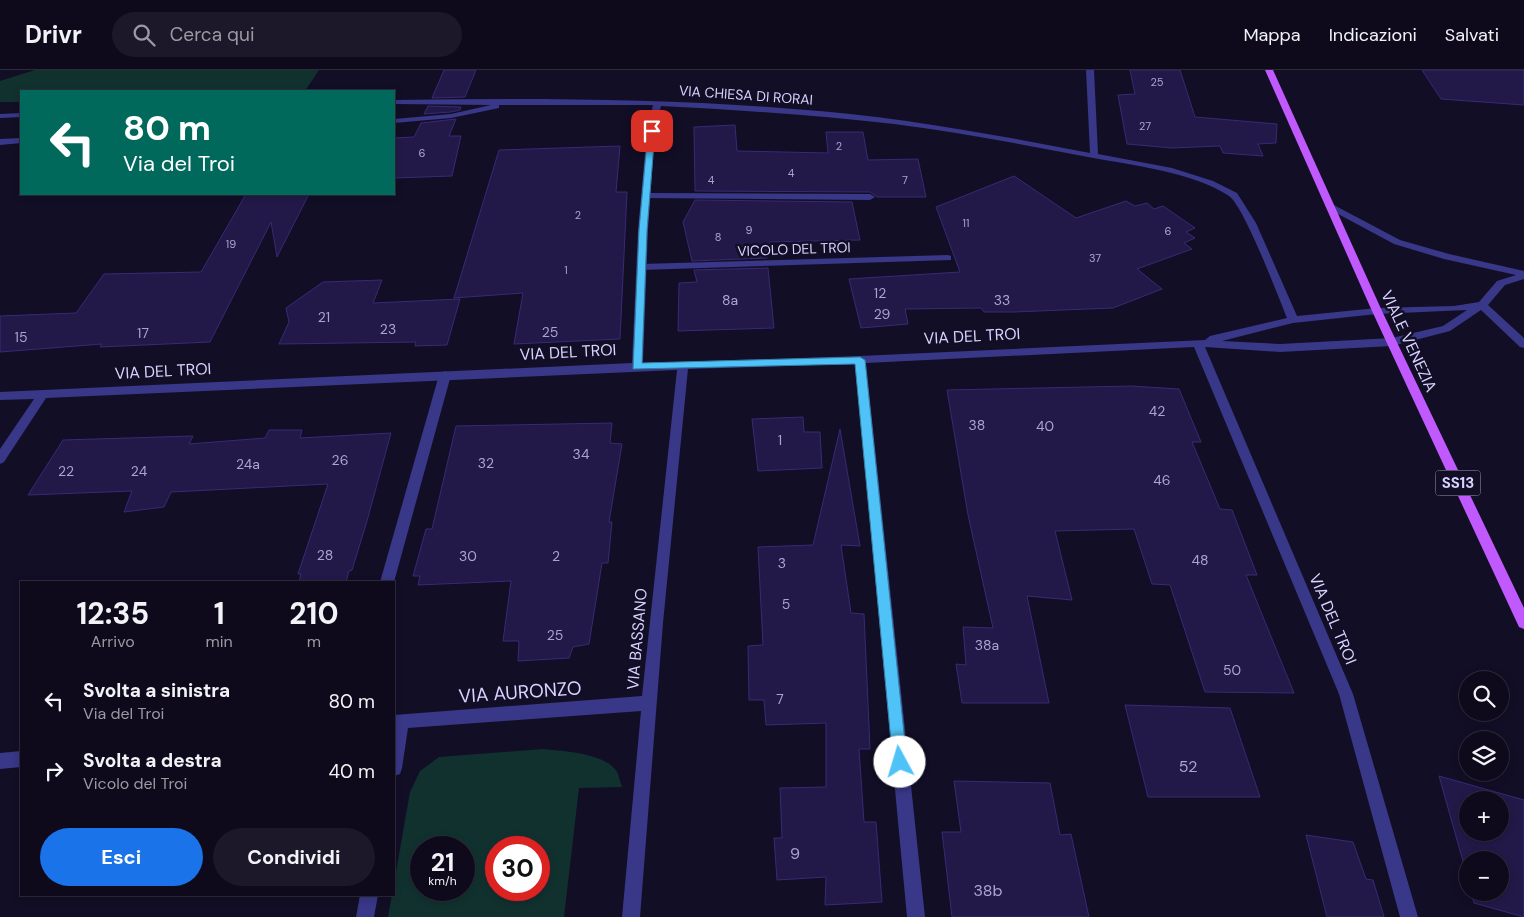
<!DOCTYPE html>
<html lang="it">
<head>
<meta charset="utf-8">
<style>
	body { margin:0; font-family:"DM Sans",sans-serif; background:#1c1829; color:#f1f3f6; height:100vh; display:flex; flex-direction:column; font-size:19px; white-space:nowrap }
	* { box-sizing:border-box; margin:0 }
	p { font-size:16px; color:#9b9aa3 }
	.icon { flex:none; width:28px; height:28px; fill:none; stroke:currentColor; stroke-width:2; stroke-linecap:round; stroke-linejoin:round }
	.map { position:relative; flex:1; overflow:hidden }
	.sheet { position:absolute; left:20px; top:511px; width:375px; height:315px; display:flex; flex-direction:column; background:#0e0a1c; border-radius:0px; box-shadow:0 2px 8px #0003,0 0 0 1px #2e2b3b }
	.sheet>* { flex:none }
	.hud { position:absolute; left:20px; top:20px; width:375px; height:105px; border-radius:0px; box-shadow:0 2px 8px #0003,0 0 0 1px #2e2b3b; background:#00695c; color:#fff; overflow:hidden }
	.tools { position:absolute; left:1459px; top:601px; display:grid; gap:10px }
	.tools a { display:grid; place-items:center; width:50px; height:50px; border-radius:50%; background:#0e0a1c; box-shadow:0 2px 8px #0003,0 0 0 1px #2e2b3b; font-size:25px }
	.speed { position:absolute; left:410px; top:766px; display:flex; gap:10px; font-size:25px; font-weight:700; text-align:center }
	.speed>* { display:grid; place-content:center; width:65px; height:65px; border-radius:50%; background:#0e0a1c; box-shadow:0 2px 8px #0003,0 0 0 1px #2e2b3b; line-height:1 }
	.speed small { font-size:12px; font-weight:400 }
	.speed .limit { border:8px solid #d22; background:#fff; color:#111 }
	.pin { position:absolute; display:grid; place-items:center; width:42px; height:42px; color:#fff; margin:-21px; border-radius:10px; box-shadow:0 2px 8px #0006 }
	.me { position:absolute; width:55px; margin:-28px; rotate:354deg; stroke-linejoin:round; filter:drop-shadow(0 0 4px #0008) }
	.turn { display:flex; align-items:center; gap:18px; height:105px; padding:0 20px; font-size:22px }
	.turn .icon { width:65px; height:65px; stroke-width:2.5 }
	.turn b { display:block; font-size:35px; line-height:42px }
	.eta { display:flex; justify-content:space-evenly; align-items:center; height:85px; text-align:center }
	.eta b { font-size:30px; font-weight:700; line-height:35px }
	.cta { display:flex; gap:10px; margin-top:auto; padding:10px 20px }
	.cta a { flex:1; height:58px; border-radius:30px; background:#1a73e8; color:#fff; font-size:20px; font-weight:700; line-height:58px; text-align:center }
	.cta a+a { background:#1c1829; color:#f1f3f6 }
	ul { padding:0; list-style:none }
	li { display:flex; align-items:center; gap:15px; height:70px; padding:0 20px }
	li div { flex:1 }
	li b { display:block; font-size:19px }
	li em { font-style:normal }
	header { display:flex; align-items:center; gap:30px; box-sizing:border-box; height:70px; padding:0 25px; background:#0e0a1c; border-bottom:1px solid #2e2b3b }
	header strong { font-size:24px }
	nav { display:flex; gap:28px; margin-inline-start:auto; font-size:18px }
	.search { width:350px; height:45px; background:#1c1829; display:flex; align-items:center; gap:12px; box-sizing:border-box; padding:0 18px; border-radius:28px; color:#9b9aa3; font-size:19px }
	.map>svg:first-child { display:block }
	.green { fill:#11312f; fill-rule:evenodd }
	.building { fill:#221948; stroke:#382a75; fill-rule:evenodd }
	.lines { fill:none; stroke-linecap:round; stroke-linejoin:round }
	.lane { fill:#393787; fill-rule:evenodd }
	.street { fill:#393787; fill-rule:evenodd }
	.primary { fill:#c05aff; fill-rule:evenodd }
	.route { fill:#4fc3f7; stroke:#337fa1 }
	.labels { text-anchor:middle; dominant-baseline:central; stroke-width:5; stroke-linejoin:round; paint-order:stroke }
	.far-number-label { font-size:11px; fill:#aaa4d1 }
	.far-street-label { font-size:14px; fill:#d8d3ff; stroke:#120e26 }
	.number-label { font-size:14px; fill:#aaa4d1 }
	.shield { fill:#120e26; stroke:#9d98be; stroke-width:1 }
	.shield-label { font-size:15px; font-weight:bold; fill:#d8d3ff }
	.street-label { font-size:16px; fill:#d8d3ff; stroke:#120e26 }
	.near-number-label { font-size:16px; fill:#aaa4d1 }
	.near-street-label { font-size:19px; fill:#d8d3ff; stroke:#120e26 }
</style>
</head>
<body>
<header>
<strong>Drivr</strong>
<div class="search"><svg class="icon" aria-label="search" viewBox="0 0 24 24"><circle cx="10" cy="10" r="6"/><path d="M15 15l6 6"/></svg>Cerca qui</div>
<nav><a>Mappa</a><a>Indicazioni</a><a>Salvati</a></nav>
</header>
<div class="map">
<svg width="1524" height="847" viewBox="0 0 1524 847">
	<rect width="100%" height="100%" fill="#120e26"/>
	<g class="green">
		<polygon points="35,0 319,0 305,21 21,21 21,32 0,32 0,11"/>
		<path d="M543,679C562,681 606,683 617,702C619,706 620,712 622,717L579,718L564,847H388L410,722L420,701L439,687ZM421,778H464V820H421ZM496,778H539V820H496Z"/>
	</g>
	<g class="building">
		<polygon points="444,0 476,0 465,27 432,28"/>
		<polygon points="1130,0 1180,0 1195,47 1277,54 1276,73 1258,74 1263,86 1223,83 1220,76 1172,78 1127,74 1118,25 1135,24"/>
		<polygon points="1422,0 1524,0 1524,35 1441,29"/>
		<polygon points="428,36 461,37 460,40 451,42 424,44"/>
		<polygon points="456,49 449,66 461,66 452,106 394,108 394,68 414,67 421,53"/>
		<polygon points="735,55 737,81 828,83 826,62 863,62 868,90 918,89 926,127 877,127 870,122 695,121 694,57"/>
		<polygon points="620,76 616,122 627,122 620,269 514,274 523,223 454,228 499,80"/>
		<polygon points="1014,106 1076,148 1126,131 1135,136 1147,133 1154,139 1163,136 1195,158 1186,162 1195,168 1184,173 1192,179 1137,199 1162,219 1113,238 1014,242 984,242 981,238 905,239 908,254 861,258 849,209 960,202 936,137"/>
		<polygon points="246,124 309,124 277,187 271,152 210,272 100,277 102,274 0,282 0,246 76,243 104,204 201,202"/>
		<polygon points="695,130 852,132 860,170 770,172 770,176 766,176 767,188 692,191 683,152"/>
		<polygon points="768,198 774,258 678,261 679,213 697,212 694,200"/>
		<polygon points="382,210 373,233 460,229 447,275 415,276 416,272 279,274 289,252 286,238 323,212"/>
		<polygon points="1131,316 1179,319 1201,372 1192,372 1220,439 1232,440 1257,505 1246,505 1294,623 1205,622 1170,515 1152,514 1134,459 1055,461 1072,530 1027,526 1049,633 962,633 956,594 966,595 963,557 993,558 968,445 947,320"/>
		<polygon points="803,347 804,362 820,362 822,398 758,401 752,349"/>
		<polygon points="612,353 610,373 622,374 609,452 612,452 608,493 602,493 589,574 573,577 569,588 518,591 519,571 503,571 511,511 418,515 420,506 413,506 426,459 432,459 456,356"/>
		<polygon points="840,359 860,476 841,475 851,543 864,544 870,679 859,679 864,752 876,752 882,832 825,835 826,807 777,810 774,768 782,768 780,718 826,717 826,653 766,655 764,630 749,630 748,576 763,575 758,477 813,475"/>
		<polygon points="269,360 302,360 300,368 391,363 367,451 352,500 349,501 346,512 299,512 301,504 298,504 328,414 171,422 164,437 124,442 132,421 28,425 63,370 193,366 189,374 265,368"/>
		<polygon points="1125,635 1230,638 1260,727 1148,727"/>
		<path d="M1439,706L1524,730V847L1474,833L1471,822H1500V790H1468V809ZM1468,730H1500V762H1468Z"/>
		<polygon points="954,711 1050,713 1060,765 1071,764 1089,847 952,847 942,762 961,762"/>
		<polygon points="1306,765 1353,772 1366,809 1373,810 1384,847 1327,847"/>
	</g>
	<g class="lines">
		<g class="lane">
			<polygon points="647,123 870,124 875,127 870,130 644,128 642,126"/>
			<polygon points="948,185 951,186 951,190 641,200 636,197 641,194"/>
			<polygon points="445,301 451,305 394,512 380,512 439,305"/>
		</g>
		<g class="street">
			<path d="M1086,0H1094L1098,84L1172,98L1213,111L1237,123L1256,153L1297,246L1377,238L1454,236L1479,232L1497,211L1516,205L1444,189L1394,174L1327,138L1325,136L1330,133L1400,170L1449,184L1524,201V209L1505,215L1488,235L1524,268V278L1520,277L1481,240L1450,261L1392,276L1280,282L1205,277L1353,624L1418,847H1400L1339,624L1194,277L866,293L925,847H907L855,294L688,299L663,553L640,847H622L641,641L408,658L402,698L400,704L394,706V645L642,626L677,300L46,328L4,392L0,394V379L34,329L0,330V322L632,293L638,160L647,61L653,35H499V38L451,48L394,53V49L451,44L491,35L394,34V30C527,28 661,28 794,39C894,46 992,64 1090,83ZM661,36C739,40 817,45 894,54C959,62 1024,75 1088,87C1130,95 1194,102 1229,126C1244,136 1278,226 1287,248L1210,266L1205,270L860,286L643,293L648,160L655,61ZM1467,240L1443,256L1392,268L1280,274L1222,271L1293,253L1377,244Z"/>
			<polygon points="21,43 21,47 0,48 0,44"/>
			<polygon points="21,68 21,73 0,75 0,69"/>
			<polygon points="21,681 21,697 0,699 0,683"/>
			<polygon points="360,825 378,825 374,847 356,847"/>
		</g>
		<polygon class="primary" points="1265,0 1273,0 1382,241 1524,538 1524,559 1519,557 1372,241"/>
	</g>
	<polygon class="route" points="652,59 655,61 647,160 642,293 860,287 865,290 907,692 905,697 900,699 895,697 893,692 855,294 633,299 639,160 648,61"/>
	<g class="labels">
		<g class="far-number-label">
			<text x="1157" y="12">25</text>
			<text x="1145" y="56">27</text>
			<text x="839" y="76">2</text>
			<text x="422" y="83">6</text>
			<text x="791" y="103">4</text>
			<text x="711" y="110">4</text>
			<text x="905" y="110">7</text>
			<text x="578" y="145">2</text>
			<text x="966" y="153">11</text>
			<text x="749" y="160">9</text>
			<text x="1168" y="161">6</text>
			<text x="718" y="167">8</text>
			<text x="231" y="174">19</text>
			<text x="1095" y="188">37</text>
			<text x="566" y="200">1</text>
		</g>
		<g class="far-street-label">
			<text transform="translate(746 25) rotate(4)">VIA CHIESA DI RORAI</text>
			<text transform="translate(794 179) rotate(-2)">VICOLO DEL TROI</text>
		</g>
		<g class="number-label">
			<text x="880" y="223">12</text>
			<text x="730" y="230">8a</text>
			<text x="1002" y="230">33</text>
			<text x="882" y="244">29</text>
			<text x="324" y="247">21</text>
			<text x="388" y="259">23</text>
			<text x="550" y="262">25</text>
			<text x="143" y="263">17</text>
			<text x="21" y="267">15</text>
			<text x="1157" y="341">42</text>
			<text x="977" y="355">38</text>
			<text x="1045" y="356">40</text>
			<text x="780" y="370">1</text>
			<text x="581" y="384">34</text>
			<text x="340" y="390">26</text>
			<text x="486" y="393">32</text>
			<text x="248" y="394">24a</text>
			<text x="66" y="401">22</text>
			<text x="139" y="401">24</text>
			<text x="1162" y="410">46</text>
			<text x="325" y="485">28</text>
			<text x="468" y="486">30</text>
			<text x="556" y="486">2</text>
			<text x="1200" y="490">48</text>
			<text x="782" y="493">3</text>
			<text x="786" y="534">5</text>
			<text x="555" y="565">25</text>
			<text x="987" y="575">38a</text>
			<text x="1232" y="600">50</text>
			<text x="780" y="629">7</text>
		</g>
		<rect class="shield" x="1435.5" y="400.5" width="45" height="25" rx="4"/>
		<g class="shield-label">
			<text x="1458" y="413">SS13</text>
		</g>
		<g class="street-label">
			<text transform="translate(972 266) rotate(-3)">VIA DEL TROI</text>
			<text transform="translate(1409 271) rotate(65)">VIALE VENEZIA</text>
			<text transform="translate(568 282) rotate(-3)">VIA DEL TROI</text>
			<text transform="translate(163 301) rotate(-3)">VIA DEL TROI</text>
			<text transform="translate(1333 549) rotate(67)">VIA DEL TROI</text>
			<text transform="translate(637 569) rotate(-85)">VIA BASSANO</text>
		</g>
		<g class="near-number-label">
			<text x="1188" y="696">52</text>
			<text x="795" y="783">9</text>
			<text x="988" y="820">38b</text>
		</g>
		<g class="near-street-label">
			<text transform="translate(520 622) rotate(-4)">VIA AURONZO</text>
		</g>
	</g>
</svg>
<div class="tools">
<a><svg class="icon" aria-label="search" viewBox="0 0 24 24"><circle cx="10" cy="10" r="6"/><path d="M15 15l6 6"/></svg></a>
<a><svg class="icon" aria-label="layers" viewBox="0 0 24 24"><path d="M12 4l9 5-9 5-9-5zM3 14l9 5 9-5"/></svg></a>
<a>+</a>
<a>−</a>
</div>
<div class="speed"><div>21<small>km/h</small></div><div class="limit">30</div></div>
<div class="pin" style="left:652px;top:61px;background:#d93025"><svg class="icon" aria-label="arrive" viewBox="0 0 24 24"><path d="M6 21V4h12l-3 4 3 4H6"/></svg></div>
<svg class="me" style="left:900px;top:692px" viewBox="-20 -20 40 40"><circle r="19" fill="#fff"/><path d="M0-13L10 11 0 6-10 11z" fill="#4fc3f7"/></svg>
<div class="hud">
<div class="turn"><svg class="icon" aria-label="left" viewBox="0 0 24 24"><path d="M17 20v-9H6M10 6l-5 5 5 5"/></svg><div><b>80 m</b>Via del Troi</div></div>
</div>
<section class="sheet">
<div class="eta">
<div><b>12:35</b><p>Arrivo</p></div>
<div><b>1</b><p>min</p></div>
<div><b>210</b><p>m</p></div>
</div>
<ul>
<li><svg class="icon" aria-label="left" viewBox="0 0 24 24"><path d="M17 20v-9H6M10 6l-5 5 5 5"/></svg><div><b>Svolta a sinistra</b><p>Via del Troi</p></div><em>80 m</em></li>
<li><svg class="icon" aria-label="right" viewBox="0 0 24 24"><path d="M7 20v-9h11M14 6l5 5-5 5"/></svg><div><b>Svolta a destra</b><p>Vicolo del Troi</p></div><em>40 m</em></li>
</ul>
<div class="cta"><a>Esci</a><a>Condividi</a></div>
</section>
</div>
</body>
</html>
